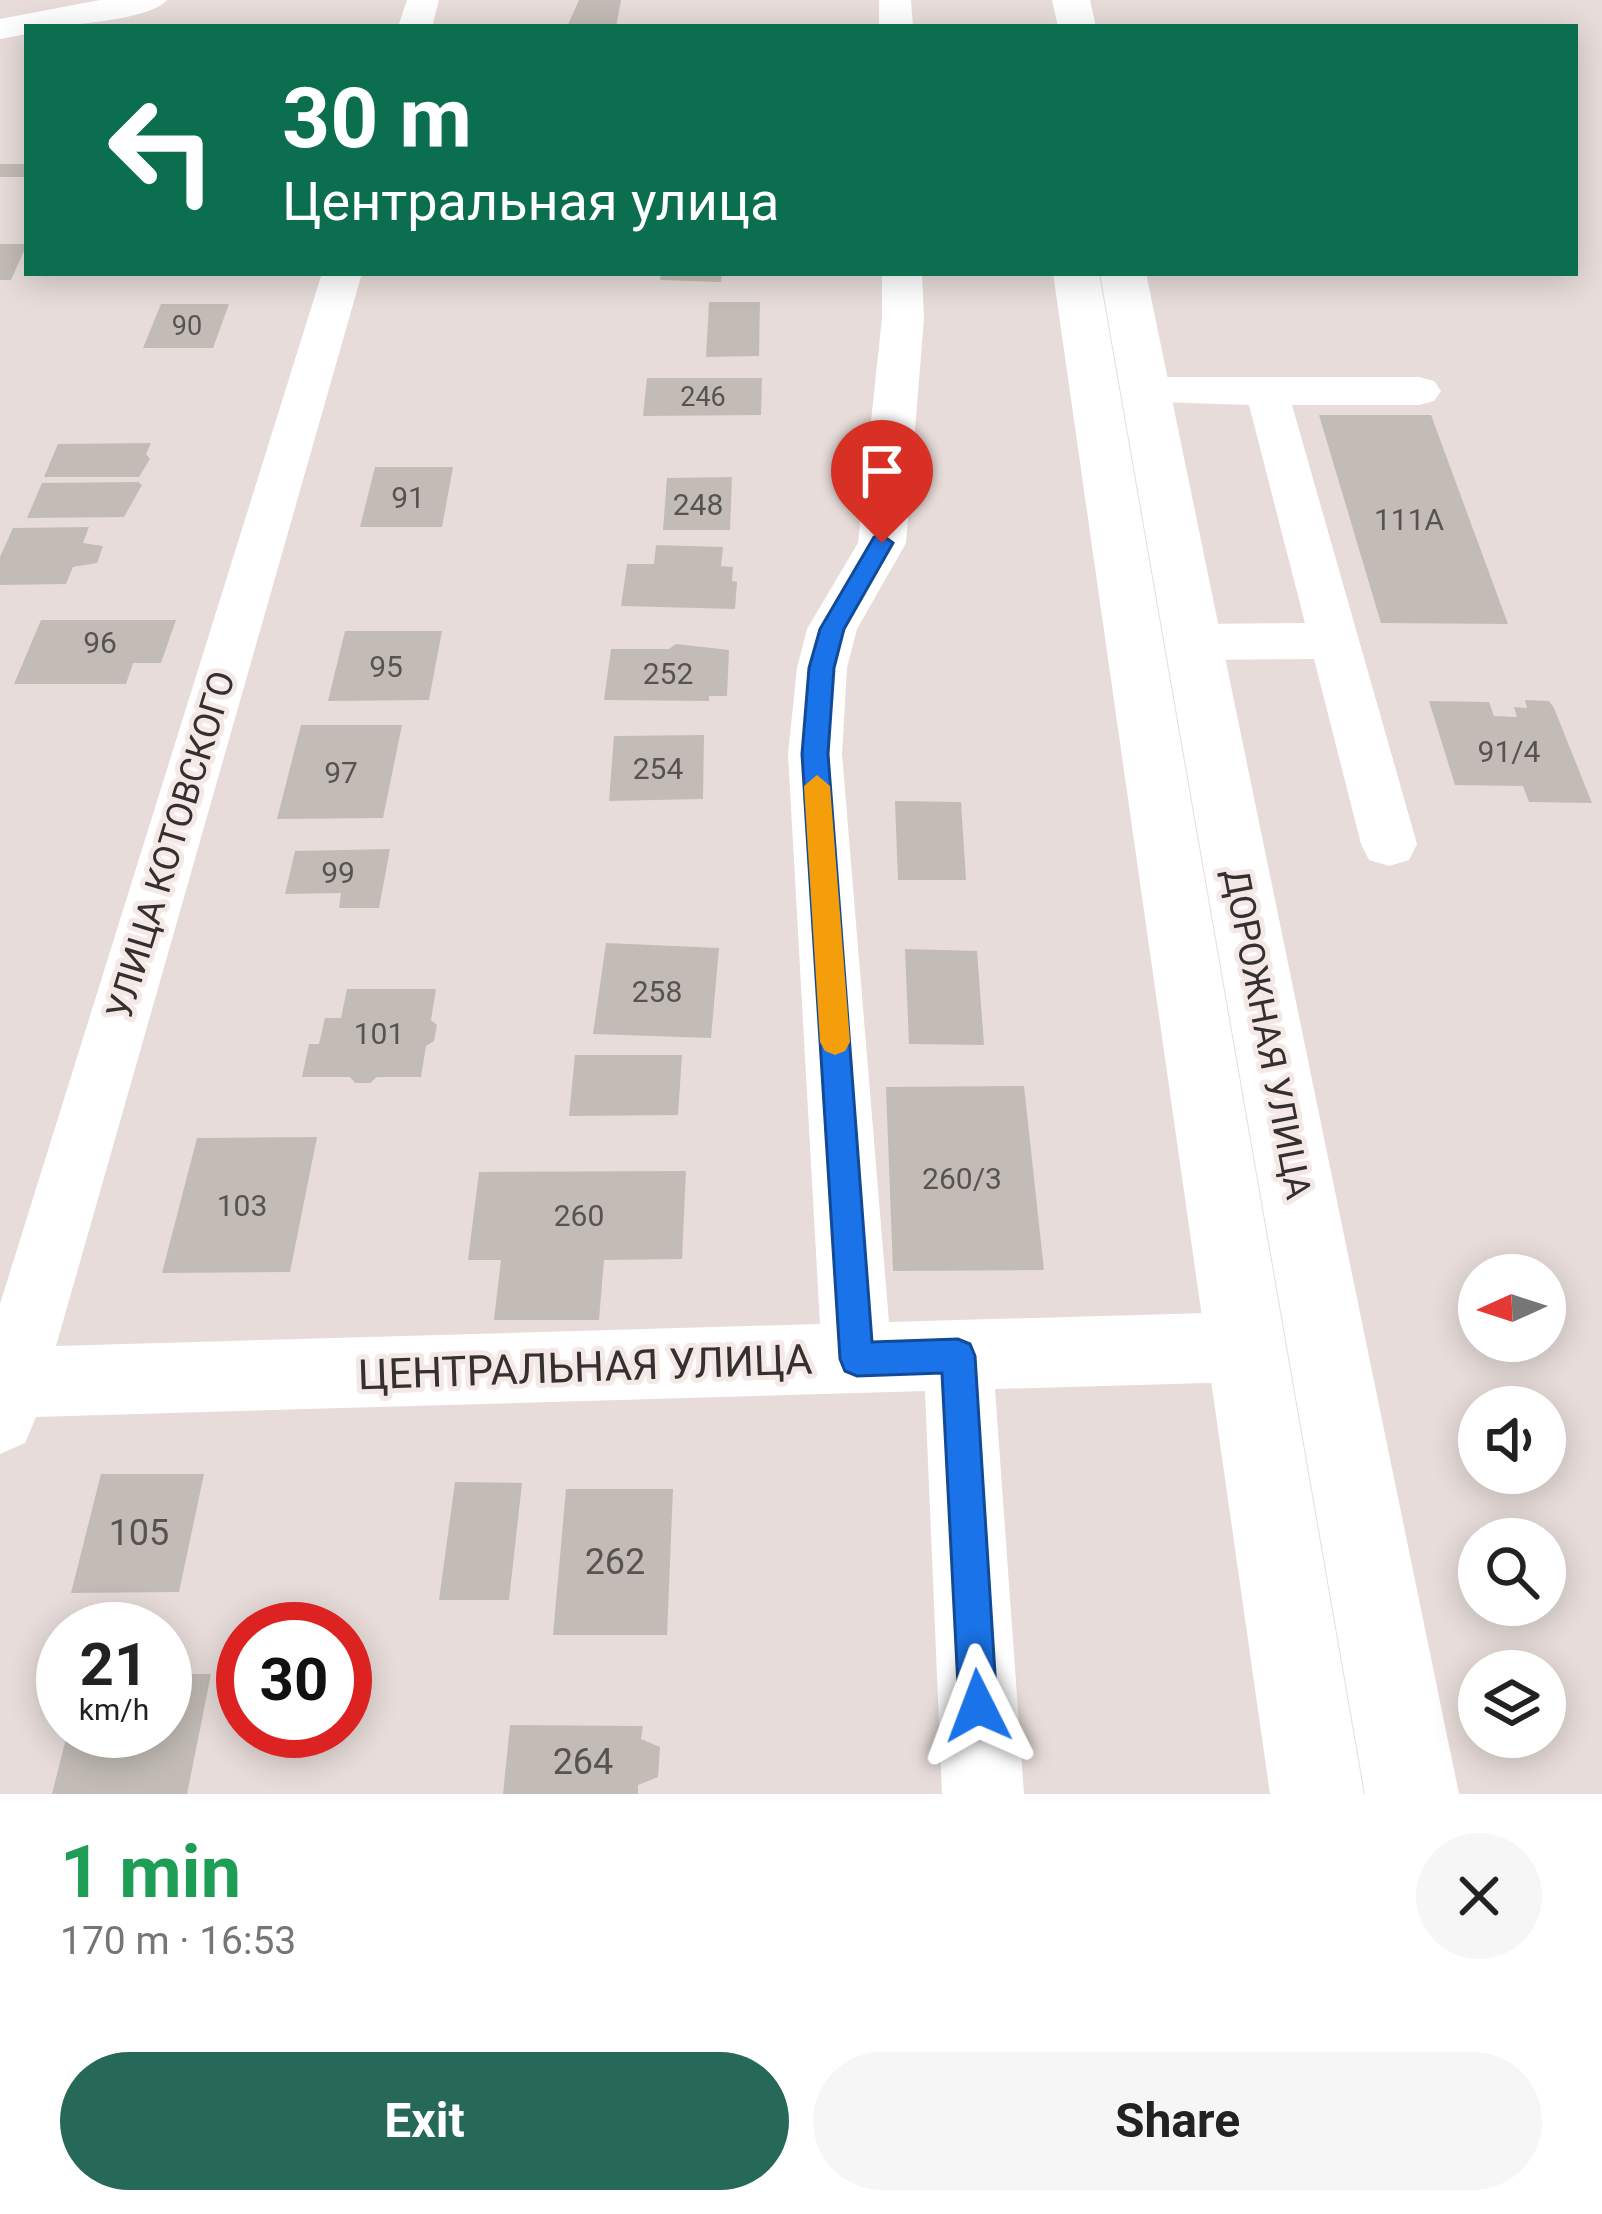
<!DOCTYPE html>
<html lang="en">
<head>
<meta charset="utf-8">
<style>
	body { margin:0; font-family:Roboto,sans-serif; background:#f6f6f6; color:#222; height:100vh; display:flex; flex-direction:column; font-size:45px; white-space:nowrap }
	* { box-sizing:border-box; margin:0 }
	p { font-size:39px; color:#767676 }
	.icon { flex:none; width:66px; height:66px; fill:none; stroke:currentColor; stroke-width:2; stroke-linecap:round; stroke-linejoin:round }
	.map { position:relative; height:1794px; overflow:hidden }
	.side { display:flex; flex-direction:column; background:#fff; flex:1 }
	.side>* { flex:none }
	.guide { position:absolute; left:24px; top:24px; width:1554px; height:252px; border-radius:0px; box-shadow:0 6px 30px #0003; background:#0b6e4f; color:#fff; overflow:hidden }
	.needle { width:78px; rotate:267deg }
	.fabs { position:absolute; left:1458px; top:1254px; display:grid; gap:24px }
	.fabs a { display:grid; place-items:center; width:108px; height:108px; border-radius:50%; background:#fff; box-shadow:0 6px 30px #0003; font-size:60px }
	.speed { position:absolute; left:36px; top:1602px; display:flex; gap:24px; font-size:60px; font-weight:700; text-align:center }
	.speed>* { display:grid; place-content:center; width:156px; height:156px; border-radius:50%; background:#fff; box-shadow:0 6px 30px #0003; line-height:1 }
	.speed small { font-size:30px; font-weight:400 }
	.speed .limit { border:18px solid #d22; background:#fff; color:#111 }
	.pin { position:absolute; display:grid; place-items:center; width:102px; height:102px; color:#fff; margin:-123px -51px; border-radius:50% 50% 50% 0; rotate:-45deg; box-shadow:0 0 12px #0007 }
	.pin .icon { rotate:45deg }
	.me { position:absolute; width:132px; margin:-66px; rotate:357deg; stroke-linejoin:round; filter:drop-shadow(0 0 9px #0008) }
	.turn { display:flex; align-items:center; gap:42px; height:252px; padding:0 60px; font-size:54px }
	.turn .icon { width:156px; height:156px; stroke-width:2.5 }
	.turn b { display:block; font-size:84px; line-height:102px }
	.round { display:grid; place-items:center; flex:none; width:126px; height:126px; border-radius:63px; background:#f6f6f6 }
	.headline { display:flex; align-items:center; justify-content:space-between; height:204px; padding:0 60px }
	h1 { font-size:72px; font-weight:700; line-height:90px; color:#1e9e55 }
	.button { display:flex; gap:24px; margin-top:auto; padding:24px 60px }
	.button a { flex:1; height:138px; border-radius:72px; background:#266959; color:#fff; font-size:48px; font-weight:700; line-height:138px; text-align:center }
	.button a+a { background:#f6f6f6; color:#222 }
	.map>svg:first-child { display:block }
	.building { fill:#c3bcb6 }
	.lines { fill:none; stroke-linecap:round; stroke-linejoin:round }
	.minor { fill:#fff; fill-rule:evenodd }
	.major { fill:#fff; fill-rule:evenodd }
	.route { fill:#1a73e8; stroke:#114b97; stroke-width:3 }
	.slow { fill:#f59e0b }
	.labels { text-anchor:middle; dominant-baseline:central; stroke-width:10; stroke-linejoin:round; paint-order:stroke }
	.far-number-label { font-size:27px; fill:#585351 }
	.number-label { font-size:30px; fill:#585351 }
	.street-label { font-size:36px; fill:#34302f; stroke:#f4e9e6 }
	.near-number-label { font-size:36px; fill:#585351 }
	.near-street-label { font-size:42px; fill:#34302f; stroke:#f4e9e6 }
</style>
</head>
<body>
<div class="map">
<svg width="1602" height="1794" viewBox="0 0 1602 1794">
	<rect width="100%" height="100%" fill="#e7dcd9"/>
	<g class="building">
		<polygon points="579,0 621,0 616,27 567,27"/>
		<rect x="0" y="164" width="27" height="13"/>
		<polygon points="0,244 27,244 11,280 0,280"/>
		<polygon points="661,273 722,273 721,282 660,280"/>
		<polygon points="709,302 760,302 759,356 706,357"/>
		<polygon points="161,304 229,304 213,348 143,348"/>
		<polygon points="647,378 762,378 761,415 643,416"/>
		<polygon points="1319,415 1431,415 1508,624 1381,623"/>
		<polygon points="151,443 146,454 150,459 139,477 44,477 58,444"/>
		<polygon points="375,467 453,467 442,527 360,527"/>
		<polygon points="732,477 730,530 663,530 667,478"/>
		<polygon points="138,482 142,485 124,517 27,518 42,483"/>
		<polygon points="89,527 83,543 103,546 97,563 73,567 66,584 0,585 0,557 13,528"/>
		<polygon points="656,545 723,547 721,566 733,567 732,581 737,582 735,609 621,606 627,564 654,564"/>
		<polygon points="41,620 176,620 161,663 133,663 126,684 14,684"/>
		<polygon points="345,631 442,631 429,700 328,701"/>
		<polygon points="676,644 729,650 727,696 709,696 709,701 604,700 611,649 669,649"/>
		<polygon points="1525,700 1549,701 1554,708 1592,803 1529,802 1523,786 1455,785 1429,701 1489,702 1494,716 1517,717 1514,707 1527,708"/>
		<polygon points="301,725 402,725 383,818 277,819"/>
		<polygon points="704,735 703,799 609,801 614,736"/>
		<polygon points="895,801 961,802 966,880 898,880"/>
		<polygon points="390,849 379,908 339,908 341,893 285,894 295,851"/>
		<polygon points="606,943 719,948 711,1038 593,1034"/>
		<polygon points="905,949 977,951 984,1045 909,1044"/>
		<polygon points="347,989 436,989 431,1020 437,1025 434,1041 426,1046 421,1077 377,1077 370,1083 355,1083 350,1077 302,1077 309,1044 319,1044 325,1018 341,1018"/>
		<polygon points="575,1055 682,1055 678,1115 569,1116"/>
		<polygon points="1024,1086 1044,1270 893,1271 886,1087"/>
		<polygon points="317,1137 290,1272 162,1273 197,1138"/>
		<polygon points="686,1171 682,1259 604,1260 599,1320 494,1320 501,1260 468,1260 479,1172"/>
		<polygon points="101,1474 204,1474 179,1592 71,1593"/>
		<polygon points="455,1482 522,1483 509,1600 439,1600"/>
		<polygon points="566,1489 673,1489 667,1635 553,1635"/>
		<polygon points="165,1674 211,1674 187,1794 52,1794 68,1731 165,1731"/>
		<polygon points="510,1725 643,1726 641,1739 660,1747 658,1777 638,1785 638,1794 503,1794"/>
	</g>
	<g class="lines">
		<g class="minor">
			<path d="M100,0H167C150,21 56,27 27,27V34L0,39V19Z"/>
			<polygon points="407,0 439,0 432,27 398,27"/>
			<polygon points="879,0 911,0 913,27 879,27"/>
			<polygon points="322,273 362,273 56,1346 820,1324 788,754 797,668 807,629 858,543 882,318 882,273 922,273 924,318 906,543 857,629 847,668 842,754 889,1322 1243,1312 1267,1323 1278,1347 1267,1371 1243,1382 995,1389 1024,1794 942,1794 925,1391 36,1417 25,1443 0,1454 0,1304"/>
			<polygon points="1146,377 1419,377 1434,381 1441,391 1434,401 1419,405 1292,405 1417,844 1409,860 1389,866 1369,860 1361,844 1314,659 1193,660 1175,655 1168,642 1175,629 1193,624 1305,623 1249,405 1131,401 1124,391 1131,381"/>
		</g>
		<g class="major">
			<polygon points="1052,0 1090,0 1096,27 1058,27"/>
			<polygon points="1053,273 1099,273 1364,1794 1270,1794"/>
			<polygon points="1100,273 1146,273 1459,1794 1365,1794"/>
		</g>
	</g>
	<polygon class="route" points="882,535 893,543 844,629 834,668 828,754 872,1342 958,1339 970,1344 975,1356 997,1706 991,1720 978,1725 965,1720 959,1706 942,1373 857,1376 845,1371 840,1359 802,754 809,668 820,629 874,537"/>
	<polygon class="slow" points="817,775 830,786 850,1042 845,1051 835,1055 825,1051 820,1042 804,786"/>
	<g class="labels">
		<g class="far-number-label">
			<text x="187" y="326">90</text>
			<text x="703" y="397">246</text>
		</g>
		<g class="number-label">
			<text x="408" y="497">91</text>
			<text x="698" y="504">248</text>
			<text x="1409" y="519">111А</text>
			<text x="100" y="642">96</text>
			<text x="386" y="666">95</text>
			<text x="668" y="673">252</text>
			<text x="1509" y="751">91/4</text>
			<text x="658" y="768">254</text>
			<text x="341" y="772">97</text>
			<text x="338" y="872">99</text>
			<text x="657" y="991">258</text>
			<text x="379" y="1033">101</text>
			<text x="962" y="1178">260/3</text>
			<text x="242" y="1205">103</text>
			<text x="579" y="1215">260</text>
		</g>
		<g class="street-label">
			<text transform="translate(171 845) rotate(-73)">УЛИЦА КОТОВСКОГО</text>
			<text transform="translate(1267 1034) rotate(79)">ДОРОЖНАЯ УЛИЦА</text>
		</g>
		<g class="near-number-label">
			<text x="139" y="1533">105</text>
			<text x="615" y="1562">262</text>
			<text x="583" y="1762">264</text>
		</g>
		<g class="near-street-label">
			<text transform="translate(585 1367) rotate(-2)">ЦЕНТРАЛЬНАЯ УЛИЦА</text>
		</g>
	</g>
</svg>
<div class="fabs">
<a><svg class="needle" viewBox="-14 -14 28 28"><path d="M0-13l5 13h-10z" fill="#e53935"/><path d="M0 13l5-13h-10z" fill="#767676"/></svg></a>
<a><svg class="icon" aria-label="sound" viewBox="0 0 24 24"><path d="M4 9h4l5-4v14l-5-4H4zM17 9q2 3 0 6"/></svg></a>
<a><svg class="icon" aria-label="search" viewBox="0 0 24 24"><circle cx="10" cy="10" r="6"/><path d="M15 15l6 6"/></svg></a>
<a><svg class="icon" aria-label="layers" viewBox="0 0 24 24"><path d="M12 4l9 5-9 5-9-5zM3 14l9 5 9-5"/></svg></a>
</div>
<div class="speed"><div>21<small>km/h</small></div><div class="limit">30</div></div>
<div class="pin" style="left:882px;top:543px;background:#d93025"><svg class="icon" aria-label="arrive" viewBox="0 0 24 24"><path d="M6 21V4h12l-3 4 3 4H6"/></svg></div>
<svg class="me" style="left:978px;top:1706px" viewBox="-20 -20 40 40"><path d="M0-17L14 15 0 8-14 15z" fill="#1a73e8" stroke="#fff" stroke-width="4"/></svg>
<div class="guide">
<div class="turn"><svg class="icon" aria-label="left" viewBox="0 0 24 24"><path d="M17 20v-9H6M10 6l-5 5 5 5"/></svg><div><b>30 m</b>Центральная улица</div></div>
</div>
</div>
<section class="side">
<div class="headline"><div><h1>1 min</h1><p>170 m · 16:53</p></div><a class="round"><svg class="icon" aria-label="close" viewBox="0 0 24 24"><path d="M6 6l12 12M18 6L6 18"/></svg></a></div>
<div class="button"><a>Exit</a><a>Share</a></div>
</section>
</body>
</html>
